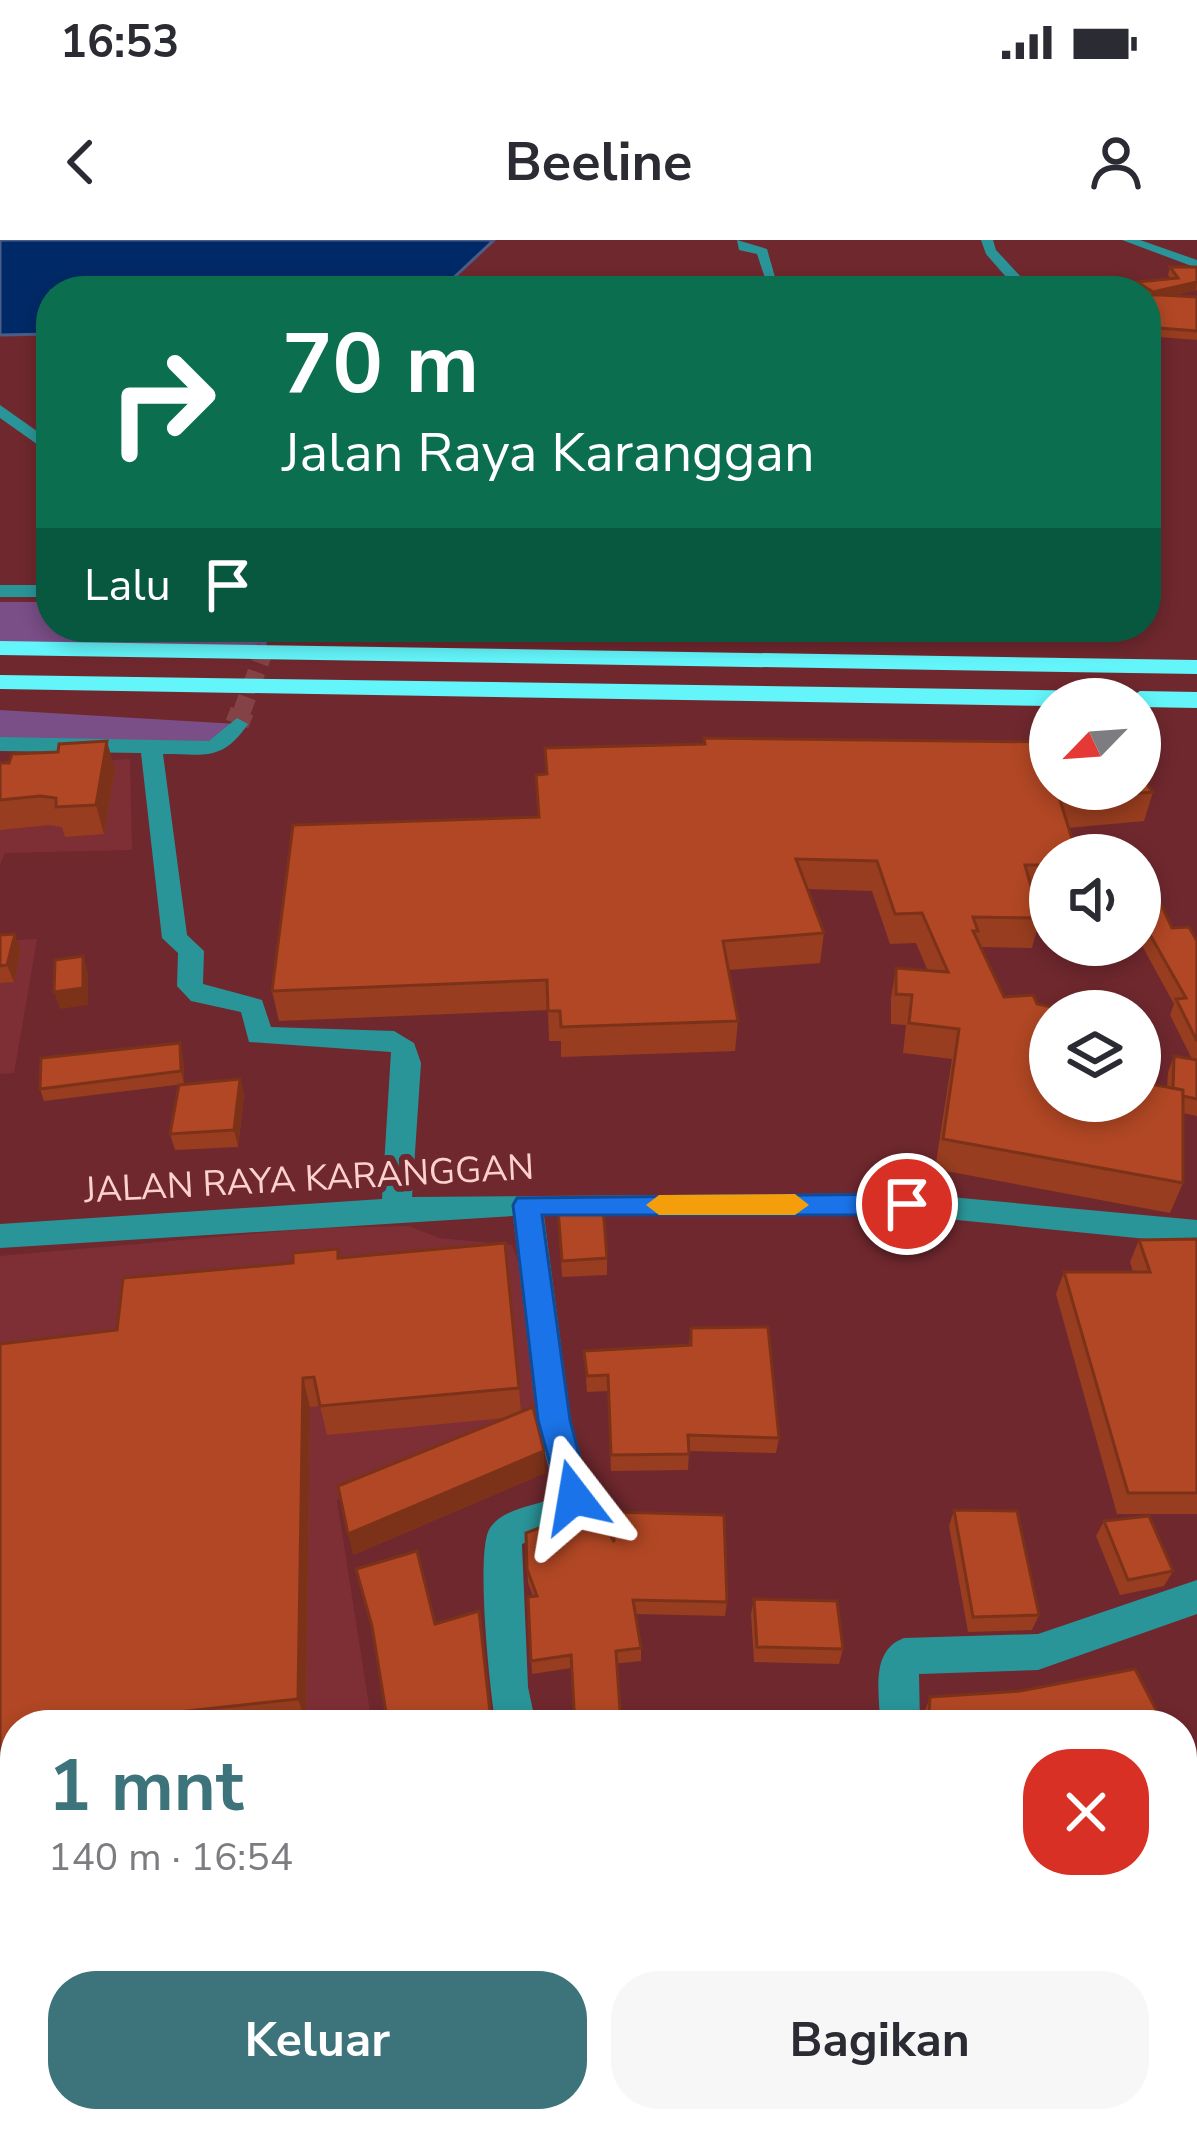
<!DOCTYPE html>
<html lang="id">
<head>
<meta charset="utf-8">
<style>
	body { margin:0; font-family:"Nunito Sans",sans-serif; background:#f7f7f7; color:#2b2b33; height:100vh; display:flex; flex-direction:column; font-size:45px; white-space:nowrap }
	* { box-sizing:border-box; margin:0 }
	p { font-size:39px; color:#7c7c81 }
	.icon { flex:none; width:66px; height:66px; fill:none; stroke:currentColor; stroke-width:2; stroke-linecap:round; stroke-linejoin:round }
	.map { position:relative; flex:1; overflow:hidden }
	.details { position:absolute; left:0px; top:1470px; width:1197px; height:423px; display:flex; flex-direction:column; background:#fff; border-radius:48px 48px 0 0; box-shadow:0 6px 18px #0003 }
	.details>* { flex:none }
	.hud { position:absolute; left:36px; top:36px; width:1125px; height:366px; border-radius:48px; box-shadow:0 6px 18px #0003; background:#0b6e4f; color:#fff; overflow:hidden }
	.needle { width:78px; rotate:245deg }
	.tools { position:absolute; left:1029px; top:438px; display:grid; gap:24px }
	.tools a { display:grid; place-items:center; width:132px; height:132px; border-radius:50%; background:#fff; box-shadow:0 6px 18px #0003; font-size:60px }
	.pin { position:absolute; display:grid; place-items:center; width:102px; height:102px; color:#fff; margin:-51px; border:6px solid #fff; border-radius:50%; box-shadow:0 3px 12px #0007 }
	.me { position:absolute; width:132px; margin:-66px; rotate:346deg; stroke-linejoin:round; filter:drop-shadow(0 0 9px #0008) }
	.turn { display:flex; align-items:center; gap:42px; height:252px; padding:0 48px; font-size:54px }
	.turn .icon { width:156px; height:156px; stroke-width:2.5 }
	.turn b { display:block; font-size:84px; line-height:102px }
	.then { display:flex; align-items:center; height:114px; padding:0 48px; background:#0003; gap:24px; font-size:45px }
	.round { display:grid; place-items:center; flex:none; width:126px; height:126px; border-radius:48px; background:#f7f7f7 }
	.summary { display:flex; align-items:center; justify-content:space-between; height:204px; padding:0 48px }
	h1 { font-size:72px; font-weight:700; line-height:90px; color:#3d737a }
	.cta { display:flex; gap:24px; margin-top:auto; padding:24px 48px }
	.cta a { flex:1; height:138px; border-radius:48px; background:#3d737a; color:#fff; font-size:48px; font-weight:700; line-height:138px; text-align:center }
	.cta a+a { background:#f7f7f7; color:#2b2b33 }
	.status { display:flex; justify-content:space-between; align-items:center; height:84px; padding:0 60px; background:#fff; direction:ltr }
	.status svg { height:33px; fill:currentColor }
	header { display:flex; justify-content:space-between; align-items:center; height:156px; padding:0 48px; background:#fff; font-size:54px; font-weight:700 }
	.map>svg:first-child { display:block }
	.built { fill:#7e2f35 }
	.green { fill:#7a4e87 }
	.water { fill:#002a67; stroke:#4c5c87; stroke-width:3 }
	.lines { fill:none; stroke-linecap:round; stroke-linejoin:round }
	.minor-tunnel-far1 { stroke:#844146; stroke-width:18; stroke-dasharray:18 9; stroke-linecap:butt }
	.minor-tunnel { stroke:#844146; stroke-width:24; stroke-dasharray:24 12; stroke-linecap:butt }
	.minor { fill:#2a9599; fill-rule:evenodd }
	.highway { fill:#63f5fa; fill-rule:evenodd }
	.wall { fill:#983d1f }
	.shaded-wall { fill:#7c3219 }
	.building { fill:#b14724; stroke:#7c3219; stroke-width:3 }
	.route { fill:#1a73e8; stroke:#114b97; stroke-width:3 }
	.slow { fill:#f59e0b }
	.labels { text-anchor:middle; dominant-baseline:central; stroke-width:12; stroke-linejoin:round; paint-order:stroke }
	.street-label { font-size:36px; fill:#fed1d1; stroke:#6f282e }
</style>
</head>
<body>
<div class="status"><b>16:53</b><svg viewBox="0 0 49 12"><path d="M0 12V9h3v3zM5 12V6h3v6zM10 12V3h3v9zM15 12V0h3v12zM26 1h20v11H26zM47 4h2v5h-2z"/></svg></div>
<header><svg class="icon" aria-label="back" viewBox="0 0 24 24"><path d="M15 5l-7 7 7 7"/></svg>Beeline<svg class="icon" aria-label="person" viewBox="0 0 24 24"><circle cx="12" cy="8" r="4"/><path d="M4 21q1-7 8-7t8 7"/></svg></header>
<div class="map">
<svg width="1197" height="1891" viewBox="0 0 1197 1891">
	<rect width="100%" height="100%" fill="#6f282e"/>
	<g class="built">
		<polygon points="130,519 132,610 5,613 0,625 0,526"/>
		<polygon points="37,699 14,833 0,834 0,701"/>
		<polygon points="409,986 439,998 512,1005 521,1030 542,1176 337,1260 372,1485 15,1485 15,1777 0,1832 0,1016 319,988"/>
		<polygon points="158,1878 369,1878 368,1891 162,1891"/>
	</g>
	<g class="green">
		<polygon points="0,362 51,362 51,387 273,387 263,413 0,408"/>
		<polygon points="0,470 237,484 223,504 0,504"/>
	</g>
	<polygon class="water" points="0,0 494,0 448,43 421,48 51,51 51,94 0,95"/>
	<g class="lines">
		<polyline class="minor-tunnel-far1" points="241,474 273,387"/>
		<polyline class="minor-tunnel" points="237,484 242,471"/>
		<g class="minor">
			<polygon points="737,0 767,9 777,44 767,44 757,14 739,10"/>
			<polygon points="981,0 993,0 996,10 1022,38 1068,42 1013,45 986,14"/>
			<polygon points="1122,0 1140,0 1197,20 1197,28"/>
			<polygon points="0,165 51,201 51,214 0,178"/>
			<rect x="0" y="345" width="51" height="12"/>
			<path d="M237,478L248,484C222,522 205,514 163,514L187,695L204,711L203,744L262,760L271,787L394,791L414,803L421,823L412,957L907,953L1197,980V1004L907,975L544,976L571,1181L592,1257L585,1280L522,1304L528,1447L536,1485H496C490,1454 475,1310 490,1288C503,1268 536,1266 556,1257L537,1181L513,976L0,1008V984L382,959L391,812L249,802L241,772L191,761L177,746L178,713L162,698L141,513L0,511V497L209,501Z"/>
			<path d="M1197,1340V1374L1038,1430L919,1434L920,1485H880C880,1454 869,1411 904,1398L1038,1394Z"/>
			<polygon points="487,1878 538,1878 532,1891 481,1891"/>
		</g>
		<g class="highway">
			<polygon points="0,401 1197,420 1197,434 0,415"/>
			<polygon points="0,435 1109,451 1122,459 1050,459 1050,466 0,449"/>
			<polygon points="1140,451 1197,452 1197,468 1140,467 1140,459 1127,459"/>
		</g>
	</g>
	<g class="wall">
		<polygon points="1170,27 1197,27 1197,50 1170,56 1197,57 1197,100 1146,96 1146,51 1135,50 1137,42 1171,39 1168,35"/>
		<polygon points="1048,496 1153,552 1144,581 1068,588 1050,615 1050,655 1033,655 1040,678 1032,708 981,707 1050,861 1167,847 1168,832 1174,816 1192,819 1170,775 1174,764 1140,702 1140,632 1172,688 1197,701 1197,876 1183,873 1183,943 1170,973 935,929 952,819 903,813 906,785 891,784 891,758 896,728 928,731 916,703 890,704 872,651 807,649 824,693 820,723 728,730 738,781 735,811 561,817 561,801 549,801 548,770 279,781 272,751 538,577 1046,502"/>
		<polygon points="58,512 115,530 104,594 65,597 62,587 49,585 0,590 0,523"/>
		<polygon points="0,695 21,711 14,742 0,743"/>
		<polygon points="183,816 184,844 44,861 40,849"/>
		<polygon points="240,839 244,855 238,907 175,910 170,894"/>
		<polygon points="558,969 607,1018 607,1035 562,1037"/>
		<polygon points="1197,999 1197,1274 1117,1274 1056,1054 1064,1032 1133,1032 1130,1022 1139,1000"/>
		<polygon points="340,1018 519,1148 521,1172 545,1233 353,1315 505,1178 327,1195 320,1166 310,1167 306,1484 15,1485 15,1729 0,1729 0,1104 117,1090"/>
		<polygon points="691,1088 779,1198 776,1213 689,1211 688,1230 611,1231 608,1151 587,1152 584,1111 689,1105"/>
		<polygon points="954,1270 1039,1375 1032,1390 968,1392 949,1286"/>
		<polygon points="1104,1281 1173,1331 1164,1346 1120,1355 1096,1296"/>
		<polygon points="526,1293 613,1301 727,1362 725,1376 635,1374 641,1408 641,1421 571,1428 532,1434 528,1357 533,1356 528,1343"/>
		<polygon points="754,1359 843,1409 839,1424 754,1422 751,1374"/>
		<polygon points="930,1457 1164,1485 909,1485 913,1474 924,1473"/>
		<polygon points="1182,1597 1197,1632 1197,1852 1182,1855"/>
		<polygon points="193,1878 281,1878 281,1891 192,1891"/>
		<polygon points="813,1878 991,1878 999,1891 820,1891"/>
	</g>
	<g class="shaded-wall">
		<polygon points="1197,42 1196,50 1157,59 1157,51"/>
		<polygon points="107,501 115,530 104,594 96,565"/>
		<polygon points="15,694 21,711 14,742 7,725"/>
		<polygon points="83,716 88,733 88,765 60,769 54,752"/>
		<polygon points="180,803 183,816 184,844 181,831"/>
		<polygon points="240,839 244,855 238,907 234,890"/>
		<polygon points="303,1138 310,1167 306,1484 298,1459"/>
		<polygon points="544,1211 545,1233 353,1315 348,1294"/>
		<polygon points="15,1528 15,1568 9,1560"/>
		<polygon points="1197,1580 1197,1592 1182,1595 1182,1584"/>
		<polygon points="274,1878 281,1878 280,1891 274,1883"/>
		<polygon points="475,1878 482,1878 476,1891 474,1891"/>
	</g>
	<g class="building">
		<polygon points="1170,27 1197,27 1197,42 1157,51 1162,55 1197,57 1197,91 1146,87 1146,55 1158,55 1137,42 1178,38"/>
		<polygon points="704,498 1050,502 1050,549 1140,549 1140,535 1153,552 1060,560 1077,615 1050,615 1050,625 1025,625 1040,678 973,677 978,691 973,691 1004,757 1033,755 1037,764 1072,771 1050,771 1050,861 1140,861 1140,842 1183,850 1183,943 943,899 959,789 909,783 912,755 896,754 896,728 948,732 922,673 895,674 877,621 796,619 824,693 723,701 738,781 561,787 560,771 548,771 547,740 272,751 293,585 539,577 536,535 547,534 545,508 705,504"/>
		<polygon points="107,501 96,565 56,567 56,558 40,556 0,560 0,523 9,523 12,514 58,512 59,504"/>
		<polygon points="1140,632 1146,632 1172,688 1189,687 1197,701 1197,801 1176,759 1186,758 1140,677"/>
		<polygon points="15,694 7,725 0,726 0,695"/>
		<polygon points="83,716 83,748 54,752 55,720"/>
		<polygon points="180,803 181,831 40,849 41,818"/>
		<polygon points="1174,816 1197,820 1197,859 1183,856 1183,850 1173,848"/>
		<polygon points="240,839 234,890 170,894 179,845"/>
		<polygon points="603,967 607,1018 562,1021 558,969"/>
		<polygon points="1197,999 1197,1253 1128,1253 1064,1032 1150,1032 1139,1000"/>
		<polygon points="505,1003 519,1148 320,1166 314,1137 303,1138 298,1459 59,1485 15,1485 15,1528 9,1560 15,1560 15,1708 0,1709 0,1104 117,1090 123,1038 293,1023 293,1013 338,1009 338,1018"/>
		<polygon points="768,1087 779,1198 688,1195 689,1214 611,1215 608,1135 587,1136 584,1111 691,1105 691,1088"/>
		<polygon points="533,1167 544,1211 348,1294 338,1246"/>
		<polygon points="586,1270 597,1271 614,1302 613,1272 724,1275 727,1362 633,1360 641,1408 616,1411 621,1485 575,1485 571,1415 531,1421 528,1357 537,1356 527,1329 526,1293"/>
		<polygon points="954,1270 1017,1271 1039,1375 973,1377"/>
		<polygon points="1149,1276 1173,1331 1128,1340 1104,1281"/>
		<polygon points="417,1311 435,1384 479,1371 490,1472 500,1476 502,1485 388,1485 372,1386 356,1329"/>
		<polygon points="754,1359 837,1361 843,1409 757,1407"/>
		<polygon points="1135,1429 1164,1485 915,1485 913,1474 929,1473 930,1457 1020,1451"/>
		<polygon points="1182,1520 1197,1549 1197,1580 1182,1584"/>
		<polygon points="1182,1597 1197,1632 1197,1844 1182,1847"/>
		<polygon points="193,1878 274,1878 274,1883 227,1891 192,1891"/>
		<polygon points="387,1878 475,1878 474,1891 385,1891"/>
		<polygon points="824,1878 991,1878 999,1891 830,1891"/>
	</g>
	<polygon class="route" points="907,954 921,964 907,975 542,975 570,1180 590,1257 585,1267 574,1271 562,1267 538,1180 513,965 517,958"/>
	<polygon class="slow" points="795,954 809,965 795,975 659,975 646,965 659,955"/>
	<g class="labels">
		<g class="street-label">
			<text transform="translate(309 939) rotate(-3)">JALAN RAYA KARANGGAN</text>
		</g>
	</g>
</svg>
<div class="tools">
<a><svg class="needle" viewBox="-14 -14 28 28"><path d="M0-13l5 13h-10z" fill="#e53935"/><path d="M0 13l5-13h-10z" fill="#7c7c81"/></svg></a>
<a><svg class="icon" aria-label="sound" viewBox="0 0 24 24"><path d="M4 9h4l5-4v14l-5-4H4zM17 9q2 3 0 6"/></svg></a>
<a><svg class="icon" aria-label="layers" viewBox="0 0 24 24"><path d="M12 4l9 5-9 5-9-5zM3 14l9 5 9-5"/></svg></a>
</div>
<div class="pin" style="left:907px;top:964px;background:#d93025"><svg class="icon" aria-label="arrive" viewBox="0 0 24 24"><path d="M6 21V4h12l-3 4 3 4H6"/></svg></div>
<svg class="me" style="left:574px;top:1257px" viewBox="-20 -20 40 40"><path d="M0-17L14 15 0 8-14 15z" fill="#1a73e8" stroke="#fff" stroke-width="4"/></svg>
<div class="hud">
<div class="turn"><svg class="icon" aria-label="right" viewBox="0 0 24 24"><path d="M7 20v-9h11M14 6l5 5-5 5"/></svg><div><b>70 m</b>Jalan Raya Karanggan</div></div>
<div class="then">Lalu<svg class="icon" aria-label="arrive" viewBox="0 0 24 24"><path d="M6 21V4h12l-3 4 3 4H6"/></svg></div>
</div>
<section class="details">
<div class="summary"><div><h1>1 mnt</h1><p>140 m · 16:54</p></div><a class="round" style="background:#d93025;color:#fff"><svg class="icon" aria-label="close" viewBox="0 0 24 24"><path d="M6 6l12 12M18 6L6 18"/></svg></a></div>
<div class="cta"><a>Keluar</a><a>Bagikan</a></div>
</section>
</div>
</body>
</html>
